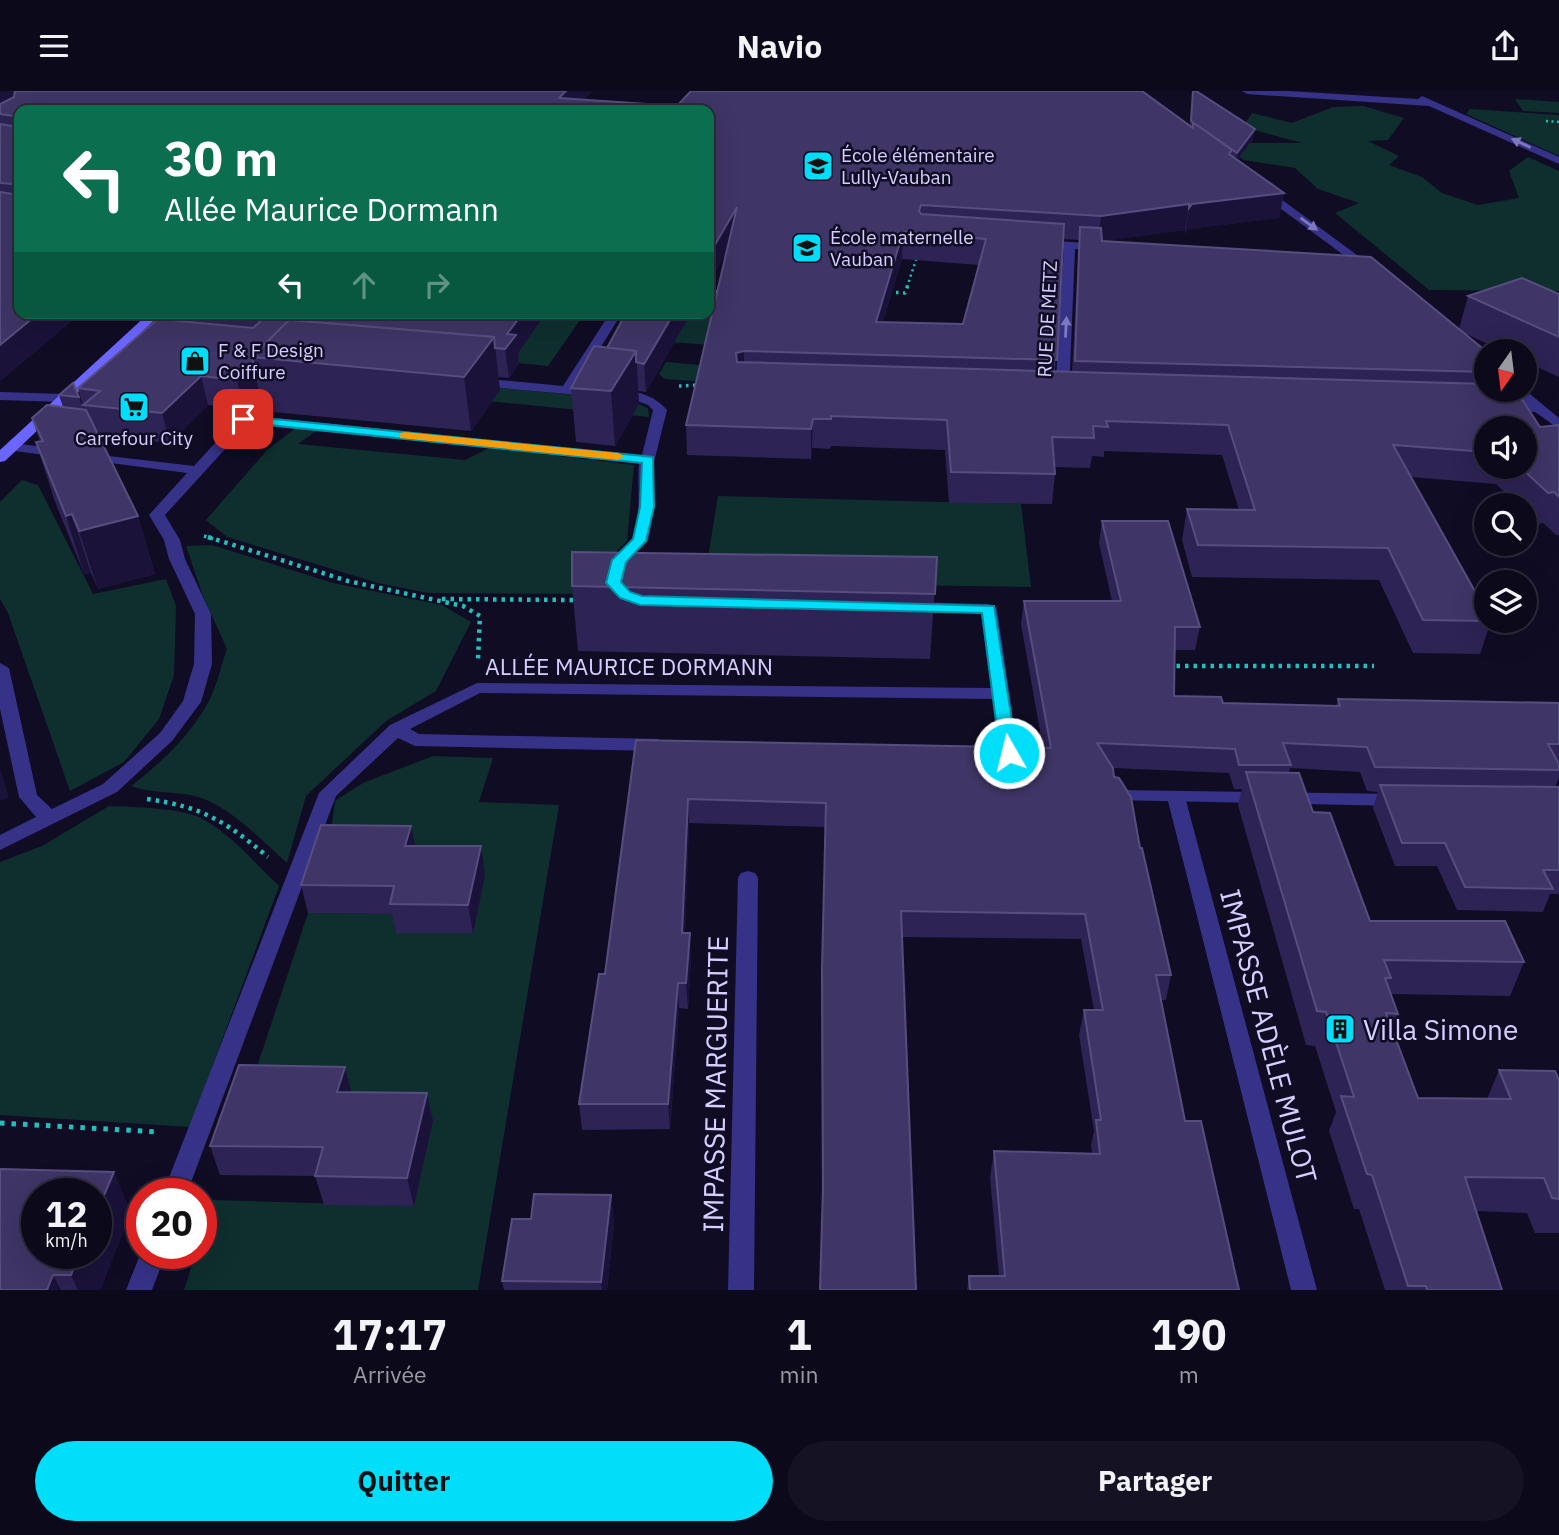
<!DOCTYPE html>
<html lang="fr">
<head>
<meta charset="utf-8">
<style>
	body { margin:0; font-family:"IBM Plex Sans",sans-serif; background:#151224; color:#f1f3f6; height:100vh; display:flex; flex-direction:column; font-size:26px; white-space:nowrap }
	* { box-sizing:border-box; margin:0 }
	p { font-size:23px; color:#9a9aa3 }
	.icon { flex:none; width:38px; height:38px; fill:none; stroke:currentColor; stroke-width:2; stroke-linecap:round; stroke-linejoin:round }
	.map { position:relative; height:1199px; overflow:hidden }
	.sheet { display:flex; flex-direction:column; background:#0c091b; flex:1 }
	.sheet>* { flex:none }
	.banner { position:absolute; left:14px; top:14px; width:700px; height:214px; border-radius:14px; box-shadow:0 7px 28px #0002,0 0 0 2px #2c2a3a; background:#0b6e4f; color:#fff; overflow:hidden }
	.needle { width:46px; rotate:194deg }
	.tools { position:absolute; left:1474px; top:248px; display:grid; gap:14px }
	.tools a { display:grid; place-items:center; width:63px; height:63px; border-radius:50%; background:#0c091b; box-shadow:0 7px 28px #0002,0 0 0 2px #2c2a3a; font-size:35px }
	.speed { position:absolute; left:21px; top:1087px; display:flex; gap:14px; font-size:35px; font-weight:700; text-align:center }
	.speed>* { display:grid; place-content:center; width:91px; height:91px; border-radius:50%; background:#0c091b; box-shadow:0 7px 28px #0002,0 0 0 2px #2c2a3a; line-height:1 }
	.speed small { font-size:18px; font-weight:400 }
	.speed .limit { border:10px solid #d22; background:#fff; color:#111 }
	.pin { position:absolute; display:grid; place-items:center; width:60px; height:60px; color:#fff; margin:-30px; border-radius:14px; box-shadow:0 4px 10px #0006 }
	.me { position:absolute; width:77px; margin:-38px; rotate:352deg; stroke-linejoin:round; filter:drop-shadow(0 0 5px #0008) }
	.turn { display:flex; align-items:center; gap:24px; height:147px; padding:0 35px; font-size:32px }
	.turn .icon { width:91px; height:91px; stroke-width:2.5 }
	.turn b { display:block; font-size:49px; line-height:60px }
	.lanes { display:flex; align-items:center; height:66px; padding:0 35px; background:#0003; justify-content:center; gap:35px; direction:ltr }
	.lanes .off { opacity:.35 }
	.eta { display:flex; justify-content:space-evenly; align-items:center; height:119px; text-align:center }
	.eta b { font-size:42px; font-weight:700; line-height:49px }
	.primary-button { display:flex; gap:14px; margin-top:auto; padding:14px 35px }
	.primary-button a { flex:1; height:80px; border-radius:42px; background:#00defa; color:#111; font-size:28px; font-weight:700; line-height:80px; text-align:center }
	.primary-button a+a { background:#151224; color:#f1f3f6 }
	header { display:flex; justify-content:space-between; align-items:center; height:91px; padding:0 35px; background:#0c091b; font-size:32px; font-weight:700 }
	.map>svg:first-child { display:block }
	.green { fill:#0e2f2e }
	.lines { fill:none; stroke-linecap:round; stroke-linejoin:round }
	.path-far3 { stroke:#22c0b8; stroke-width:2.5; stroke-dasharray:2 3.5; stroke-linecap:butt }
	.path-far2 { stroke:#22c0b8; stroke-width:3.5; stroke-dasharray:2.5 4.5; stroke-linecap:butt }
	.path-far1 { stroke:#22c0b8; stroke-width:4.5; stroke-dasharray:3.5 5; stroke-linecap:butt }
	.path { stroke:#22c0b8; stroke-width:5; stroke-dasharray:4.5 7; stroke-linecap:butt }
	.service { fill:#363288; fill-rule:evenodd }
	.minor { fill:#363288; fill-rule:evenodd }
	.secondary { fill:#6b66ff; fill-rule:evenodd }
	.wall { fill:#2d2354; fill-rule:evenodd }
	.shaded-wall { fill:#1a1239 }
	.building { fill:#3f3566; stroke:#564e7e; stroke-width:2; fill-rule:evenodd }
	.oneway { fill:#7e79be }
	.route { fill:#00defa; stroke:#0090a2; stroke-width:2 }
	.slow { fill:#f59e0b }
	.labels { text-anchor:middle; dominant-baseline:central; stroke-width:5; stroke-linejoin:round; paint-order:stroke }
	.far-poi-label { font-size:19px; fill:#d5cfff; stroke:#100c24; text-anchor:start }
	.far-street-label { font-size:19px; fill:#d5cfff; stroke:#100c24 }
	.street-label { font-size:23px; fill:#d5cfff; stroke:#100c24 }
	.near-poi-label { font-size:28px; fill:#d5cfff; stroke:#100c24; text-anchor:start }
	.near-street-label { font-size:28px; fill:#d5cfff; stroke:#100c24 }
</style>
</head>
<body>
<header><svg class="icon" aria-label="menu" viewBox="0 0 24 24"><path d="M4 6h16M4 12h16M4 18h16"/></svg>Navio<svg class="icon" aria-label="share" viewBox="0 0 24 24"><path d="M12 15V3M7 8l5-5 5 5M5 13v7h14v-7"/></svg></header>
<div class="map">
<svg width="1559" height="1199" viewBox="0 0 1559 1199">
	<rect width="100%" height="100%" fill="#100c24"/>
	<g class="green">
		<polygon points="1515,8 1559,11 1559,22 1523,20"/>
		<polygon points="1363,15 1404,27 1388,49 1368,50 1399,65 1389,74 1422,86 1442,102 1478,114 1519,107 1509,80 1528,66 1559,80 1559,200 1429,199 1335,122 1359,112 1318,98 1295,77 1244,69 1230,59 1250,52 1302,52 1243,36 1252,22 1292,32 1333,16"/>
		<polygon points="1470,18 1559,24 1559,65 1466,23"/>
		<polygon points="752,201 741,256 653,250 639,222 709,222 709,208"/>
		<polygon points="464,222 552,222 583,225 548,275 507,271 517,262 540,229"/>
		<polygon points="666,271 722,276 735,293 665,288 659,283"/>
		<polygon points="319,280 629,309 648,317 649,326 307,292"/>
		<polygon points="296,337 316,340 298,353 465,369 489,357 634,374 627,450 610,467 603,503 428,502 378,492 227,446 206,429 268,358"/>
		<polygon points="22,389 38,394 93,503 166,488 176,515 174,584 159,628 124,671 70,700 8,522 0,508 0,411"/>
		<polygon points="718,405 1021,413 1031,496 704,491"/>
		<path d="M212,454L333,492L442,514L471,531L436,600L386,630L306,705L287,772C261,749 229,714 195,705C174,700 153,703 131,695C161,672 191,644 209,610C217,594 221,575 227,558L203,505L186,455Z"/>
		<polygon points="433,665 493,667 479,711 559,714 478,1199 184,1199 196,1162 201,1162 201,1145 212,1109 414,1115 248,1003 308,822 400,823 396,841 473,842 485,784 328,762 335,710 363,692"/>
		<path d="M109,715C133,716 181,717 201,727C231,743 254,771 279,795L190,1036L0,1024V771L42,755Z"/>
	</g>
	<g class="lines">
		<g class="path-far3">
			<polyline points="1546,30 1559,31"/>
			<polyline points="907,196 917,166"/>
		</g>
		<g class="path-far2">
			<polyline points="889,201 905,202 908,194"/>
			<polyline points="709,202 723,200"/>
			<polyline points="679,295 701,294"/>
			<polyline points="204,445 214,448"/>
		</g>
		<g class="path-far1">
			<polyline points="208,446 348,490 463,515 480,525 478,568"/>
			<polyline points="442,508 577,509"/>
			<polyline points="1168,575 1374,575"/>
			<path d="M147,708C203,716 225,730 268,766"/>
		</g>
		<polyline class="path" points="0,1032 160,1041"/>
		<g class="service">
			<path d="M610,222H622L576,296C605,298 647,294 667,319L653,375L654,416L648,450L626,471L622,484L616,486L608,481C613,460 628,460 633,445C642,421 637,397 639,372L248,333L165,424L180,449L185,468L211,523L212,573L201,611L172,650L117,701L0,759V744L36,726L19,706L0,618V572L9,577L37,704L52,718L103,693L160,642L183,610L194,573L195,523L169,468L164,449L149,424L187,382L88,369L83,368V362L194,375L272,290L277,289L284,293L255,325L642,364L653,319L648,314L635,309L478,295L471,291L478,287L563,295Z"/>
			<polygon points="12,352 60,358 67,362 60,366 7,359 5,356"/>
			<polygon points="911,511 989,513 997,518 1018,662 1015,666 991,667 982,661 985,657 999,656 993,608 480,602 410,638 419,643 658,648 667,654 658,660 415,655 398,647 336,705 187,1102 163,1102 319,702 390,634 477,592 991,597 981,523 905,519 903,516 905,513"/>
			<polygon points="1119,699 1398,703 1405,704 1408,709 1405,714 1398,715 1112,709 1110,705 1112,701"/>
			<polygon points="142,1159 142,1162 166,1162 152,1199 126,1199"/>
		</g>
		<g class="minor">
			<polygon points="1242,0 1289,0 1418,8 1422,5 1559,66 1559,73 1429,15 1247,3"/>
			<polygon points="1258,97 1266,97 1376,178 1376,182 1368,182 1258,101"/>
			<polygon points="1041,149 1101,153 1107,156 1101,159 1075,158 1069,304 1062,308 1055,304 1064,157 1037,154 1037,150"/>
			<polygon points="1524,298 1559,327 1559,338 1535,321 1498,319 1498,313 1525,313 1511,299"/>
			<polygon points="0,301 65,303 72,307 65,311 0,309"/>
			<polygon points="1176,700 1183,702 1185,706 1317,1199 1291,1199 1167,706 1169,702"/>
			<polygon points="748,780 755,782 758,787 754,1199 728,1199 738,787 741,782"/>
		</g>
		<polygon class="secondary" points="149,222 162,222 5,370 0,371 0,359"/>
	</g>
	<g class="wall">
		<path d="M0,0H592L583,9L677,15L1190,35L1193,0L1253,48L1238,69L1284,102L1279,127L1188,138L1185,143V139L1103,150L1459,238L1468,205L1559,203V286L1524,270V261H1505L1464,242L1486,261V299L1540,336L1559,334V444H1556L1543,432L1538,433L1524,420V415H1519L1496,393L1411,386L1491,530L1480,563L1413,562L1379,489L1192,486L1182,449L1187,418L1239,419L1222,364L1104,360V366L1092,365L1090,377L1055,376V383L1052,413L949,412L945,359L831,355L830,358L812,357L811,368L687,364L686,334L727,160L709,192V19H19V222H145L137,229L80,223L0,290ZM1063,148L1079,149L1072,281L1055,280ZM902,168L979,174L963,233L883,231ZM1486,338L1524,376H1486Z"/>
		<polygon points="154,222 546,222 518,262 519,272 509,287 498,286 500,299 471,340 263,320 259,301 244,318 208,314 170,352 98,345 138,425 155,483 98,498 91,482 84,483 54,408 36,351 40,351 32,327 63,316 59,304 79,306 84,319 78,297 156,230"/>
		<polygon points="626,222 691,222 646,301 638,300 639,313 615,355 576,351 571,297 607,257"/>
		<polygon points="1102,430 1200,536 1195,559 1175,559 1174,605 1223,612 1336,615 1338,608 1559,612 1559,687 1555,696 1559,696 1559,803 1550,803 1543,821 1457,819 1437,775 1395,775 1373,717 1378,701 1367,700 1360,681 1290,677 1289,682 1313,721 1370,830 1524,871 1510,905 1391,903 1398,923 1392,938 1418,1007 1487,1008 1499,979 1559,989 1559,1142 1535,1142 1527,1122 1477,1120 1502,1199 1385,1199 1359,1118 1354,1118 1329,1040 1336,1021 1315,955 1306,954 1238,714 1242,698 1234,698 1229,682 1113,677 1114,686 1140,757 1171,884 1166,909 1161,909 1185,1030 1239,1199 967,1199 969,1185 999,1185 990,1086 994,1060 1092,1062 1091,1054 1094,1040 1079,944 1084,919 1094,919 1081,848 902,846 822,1119 821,903 826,736 689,732 685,842 691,867 688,918 679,917 670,1038 582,1039 579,1013 605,883 636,649 1043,657 1021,533 1024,510 1112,510 1099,452"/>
		<polygon points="937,466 930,568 578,560 572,495"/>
		<polygon points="415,755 485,783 473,842 396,842 392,823 308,822 301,794"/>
		<polygon points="345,976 351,1001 427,1002 433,1030 414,1115 324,1114 315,1085 220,1084 210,1055"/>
		<polygon points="611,1104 614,1133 607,1199 504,1199 502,1190 531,1128"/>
		<polygon points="131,1121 100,1199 0,1199"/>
	</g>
	<g class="shaded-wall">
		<polygon points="0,0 13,0 18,18 0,23"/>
		<polygon points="566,0 592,0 572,19 559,7"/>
		<polygon points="1255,38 1253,48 1235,72 1237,62"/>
		<polygon points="1284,102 1279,127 1188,138 1185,143 1189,117 1192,113"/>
		<polygon points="1189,113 1185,139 1098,151 1101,125"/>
		<polygon points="737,116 738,141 709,192 709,164"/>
		<polygon points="903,141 902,168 875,259 876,231"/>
		<polygon points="39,222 80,223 0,290 0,254"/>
		<polygon points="136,222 145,222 137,229"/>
		<polygon points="523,222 546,222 518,262 519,272 509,287 505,258 507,243"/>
		<polygon points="674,222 691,222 646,301 644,273"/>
		<polygon points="494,246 500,299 471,340 464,286"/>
		<polygon points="636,260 639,313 615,355 611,300"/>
		<polygon points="744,260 744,288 737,290 736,262"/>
		<polygon points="253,272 259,301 244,318 237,289"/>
		<polygon points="201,285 208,314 170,352 162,322"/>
		<polygon points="813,328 812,357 811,368 811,338"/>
		<polygon points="72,423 91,482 84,483 66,425"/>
		<polygon points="138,425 155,483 98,498 79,440"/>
		<polygon points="0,677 9,707 0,710"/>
		<polygon points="688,708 689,732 684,867 682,842"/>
		<polygon points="411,735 417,763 405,755"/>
		<polygon points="481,755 485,783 473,842 468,814"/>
		<polygon points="690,842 691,867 688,918 686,892"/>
		<polygon points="678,892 679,917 670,1038 668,1013"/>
		<polygon points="345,976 352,1004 337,1001"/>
		<polygon points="427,1002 433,1030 414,1115 407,1087"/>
		<polygon points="114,1081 131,1121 100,1199 78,1199 71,1184 80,1162 96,1162 96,1123"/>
		<polygon points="611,1104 614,1133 607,1199 602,1199 601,1191"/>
		<polygon points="53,1184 61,1199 47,1199"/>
	</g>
	<g class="building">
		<path d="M15,0H566L559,7L677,15L691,0H1142L1193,37V31L1232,59L1229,63L1284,102L1192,113L1189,117V113L1101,125L921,114L919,120L921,123L1064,133L1057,269L744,260L736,262L737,271L1486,293V299H1516L1540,336L1559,334V406L1554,401L1548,402L1520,376H1524V338H1486V361L1393,354L1486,520V530L1423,529L1388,457L1198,454L1187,418L1255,419L1228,334L1106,330L1108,336L1093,335L1094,347L1052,346L1055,383L951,381L947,329L831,325V328H813L811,338L686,334L737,116L709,164V19H19V222H39L0,254V101L13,103V93L0,92V33L12,35L15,32L14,25L0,23V13L14,6ZM903,141L986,148L963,233L876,231Z"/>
		<polygon points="1193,0 1196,0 1255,38 1237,62 1191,30"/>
		<polygon points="1080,136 1101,137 1102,150 1371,166 1487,261 1486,261 1486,281 1075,270"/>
		<polygon points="1522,187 1559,203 1559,246 1468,205"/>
		<polygon points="239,222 523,222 507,243 516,244 505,258 495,257 494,246 289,229 252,266 253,272 237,289 201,285 162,322 83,314 100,300 78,297 158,228 253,237 262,229 253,224"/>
		<polygon points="626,222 674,222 644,273 636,271 636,260 607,257"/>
		<polygon points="289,229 494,246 464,286 252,266"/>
		<polygon points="594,255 636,260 611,300 571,297"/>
		<polygon points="73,292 79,306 59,304"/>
		<polygon points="47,314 86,319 138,425 79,440 72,423 66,425 36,351 43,350 32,327"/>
		<polygon points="1102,430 1168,430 1200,536 1175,536 1174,605 1221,606 1223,612 1340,615 1338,608 1559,612 1559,653 1548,653 1559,673 1559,679 1375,676 1367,656 1283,652 1291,674 1239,674 1235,658 1097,652 1113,677 1114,686 1119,687 1131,706 1140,757 1142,757 1171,884 1156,884 1185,1030 1201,1030 1239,1199 970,1199 969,1185 1005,1185 994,1060 1100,1063 1096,1029 1101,1029 1084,919 1103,919 1085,823 901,820 916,1199 820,1199 823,1096 822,878 826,712 688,708 682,842 690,842 686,892 678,892 668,1013 579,1013 599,883 605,883 636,649 1051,657 1024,510 1121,510"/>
		<polygon points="572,461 937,466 935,503 572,495"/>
		<polygon points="1246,681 1299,682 1313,721 1330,722 1370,830 1505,830 1524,871 1384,869 1391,887 1385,887 1398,923 1386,922 1418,1007 1511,1008 1499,979 1555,980 1559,989 1559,1108 1552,1107 1544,1087 1465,1086 1502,1199 1427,1199 1426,1195 1408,1195 1372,1084 1367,1083 1341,1005 1354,1006 1326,921 1317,920"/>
		<polygon points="1380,694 1559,696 1559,779 1543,779 1553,798 1465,796 1445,752 1402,752"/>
		<polygon points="321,734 411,735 405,755 481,755 468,814 390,813 394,795 301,794"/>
		<polygon points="239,974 345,976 337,1001 427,1002 407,1087 315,1085 323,1056 210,1055"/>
		<polygon points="0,1078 114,1081 96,1123 96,1102 37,1102 37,1162 80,1162 71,1184 53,1184 47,1199 0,1199"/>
		<polygon points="534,1103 611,1104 601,1191 502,1190 512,1128 531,1128"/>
	</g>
	<defs><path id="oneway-solid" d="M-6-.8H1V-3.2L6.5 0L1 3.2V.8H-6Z" transform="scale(1.75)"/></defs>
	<g class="oneway">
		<use href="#oneway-solid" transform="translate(1521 52) rotate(-155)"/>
		<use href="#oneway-solid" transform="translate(1309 133) rotate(36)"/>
		<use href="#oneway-solid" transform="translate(1066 236) rotate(-87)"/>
	</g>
	<polygon class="route" points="243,325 653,366 654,416 646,450 626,471 621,491 630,501 642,505 994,515 1017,662 1009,667 1000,662 982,522 640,514 620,507 606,492 612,469 633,448 640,416 642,372 238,331 236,328"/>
	<polygon class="slow" points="405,341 618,362 624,365 618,369 400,347 400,342"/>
	<defs>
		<g id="school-square" transform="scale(1.575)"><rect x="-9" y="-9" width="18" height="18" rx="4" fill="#00defa" stroke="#100c24"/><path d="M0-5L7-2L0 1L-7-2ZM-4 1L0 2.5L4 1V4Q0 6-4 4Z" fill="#111"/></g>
		<g id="shop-square" transform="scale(1.575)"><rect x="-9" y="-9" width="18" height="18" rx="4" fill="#00defa" stroke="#100c24"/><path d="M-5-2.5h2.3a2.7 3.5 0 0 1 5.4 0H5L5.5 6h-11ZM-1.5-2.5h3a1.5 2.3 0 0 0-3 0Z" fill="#111"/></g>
		<g id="supermarket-square" transform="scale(1.575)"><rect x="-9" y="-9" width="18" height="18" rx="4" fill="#00defa" stroke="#100c24"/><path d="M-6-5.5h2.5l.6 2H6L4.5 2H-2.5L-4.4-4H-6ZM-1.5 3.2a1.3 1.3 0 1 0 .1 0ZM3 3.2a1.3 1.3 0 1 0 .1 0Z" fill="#111"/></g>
		<g id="building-square" transform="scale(1.575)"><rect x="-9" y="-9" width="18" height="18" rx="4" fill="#00defa" stroke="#100c24"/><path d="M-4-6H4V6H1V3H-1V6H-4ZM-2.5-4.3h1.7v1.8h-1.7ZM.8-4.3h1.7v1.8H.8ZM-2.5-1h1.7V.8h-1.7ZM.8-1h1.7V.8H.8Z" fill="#111"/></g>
	</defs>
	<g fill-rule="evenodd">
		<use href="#school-square" x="818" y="75"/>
		<use href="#school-square" x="807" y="157"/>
		<use href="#shop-square" x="195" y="270"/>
		<use href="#supermarket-square" x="134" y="316"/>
		<use href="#building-square" x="1340" y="938"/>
	</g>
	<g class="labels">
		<g class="far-poi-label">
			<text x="841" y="64">École élémentaire<tspan x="841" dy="22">Lully-Vauban</tspan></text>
			<text x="830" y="146">École maternelle<tspan x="830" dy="22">Vauban</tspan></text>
			<text x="218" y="259">F &amp; F Design<tspan x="218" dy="22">Coiffure</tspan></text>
			<text x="134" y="347" text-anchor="middle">Carrefour City</text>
		</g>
		<g class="far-street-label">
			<text transform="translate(1047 228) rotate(-87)">RUE DE METZ</text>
		</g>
		<g class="street-label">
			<text x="629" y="575">ALLÉE MAURICE DORMANN</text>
		</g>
		<g class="near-poi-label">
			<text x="1363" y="938">Villa Simone</text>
		</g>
		<g class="near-street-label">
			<text transform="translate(1269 945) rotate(75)">IMPASSE ADÈLE MULOT</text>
			<text transform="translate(715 993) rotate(-89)">IMPASSE MARGUERITE</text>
		</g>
	</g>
</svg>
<div class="tools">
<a><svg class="needle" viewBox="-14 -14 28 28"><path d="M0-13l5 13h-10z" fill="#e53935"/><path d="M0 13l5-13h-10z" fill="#9a9aa3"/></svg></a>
<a><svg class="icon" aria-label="sound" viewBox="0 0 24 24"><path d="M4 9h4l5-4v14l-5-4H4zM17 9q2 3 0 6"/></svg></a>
<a><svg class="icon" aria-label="search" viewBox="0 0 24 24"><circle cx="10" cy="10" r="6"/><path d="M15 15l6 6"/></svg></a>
<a><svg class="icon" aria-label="layers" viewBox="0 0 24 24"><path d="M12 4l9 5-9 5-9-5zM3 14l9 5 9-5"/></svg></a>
</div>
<div class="speed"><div>12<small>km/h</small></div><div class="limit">20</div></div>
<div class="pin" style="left:243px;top:328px;background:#d93025"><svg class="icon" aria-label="arrive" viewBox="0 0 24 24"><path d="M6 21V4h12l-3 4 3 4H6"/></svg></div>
<svg class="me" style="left:1009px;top:662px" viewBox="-20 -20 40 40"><circle r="17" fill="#00defa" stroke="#fff" stroke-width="3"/><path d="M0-11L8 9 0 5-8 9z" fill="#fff"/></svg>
<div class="banner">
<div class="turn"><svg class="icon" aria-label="left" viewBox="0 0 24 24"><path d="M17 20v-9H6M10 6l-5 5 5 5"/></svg><div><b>30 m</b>Allée Maurice Dormann</div></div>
<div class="lanes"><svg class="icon" aria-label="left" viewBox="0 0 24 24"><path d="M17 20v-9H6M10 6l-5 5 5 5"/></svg><svg class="icon off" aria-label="ahead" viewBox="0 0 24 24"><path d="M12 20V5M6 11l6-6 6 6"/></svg><svg class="icon off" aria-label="right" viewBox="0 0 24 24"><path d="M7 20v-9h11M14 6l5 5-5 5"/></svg></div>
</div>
</div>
<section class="sheet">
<div class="eta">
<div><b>17:17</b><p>Arrivée</p></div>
<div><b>1</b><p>min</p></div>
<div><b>190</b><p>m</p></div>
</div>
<div class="primary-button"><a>Quitter</a><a>Partager</a></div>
</section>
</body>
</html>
